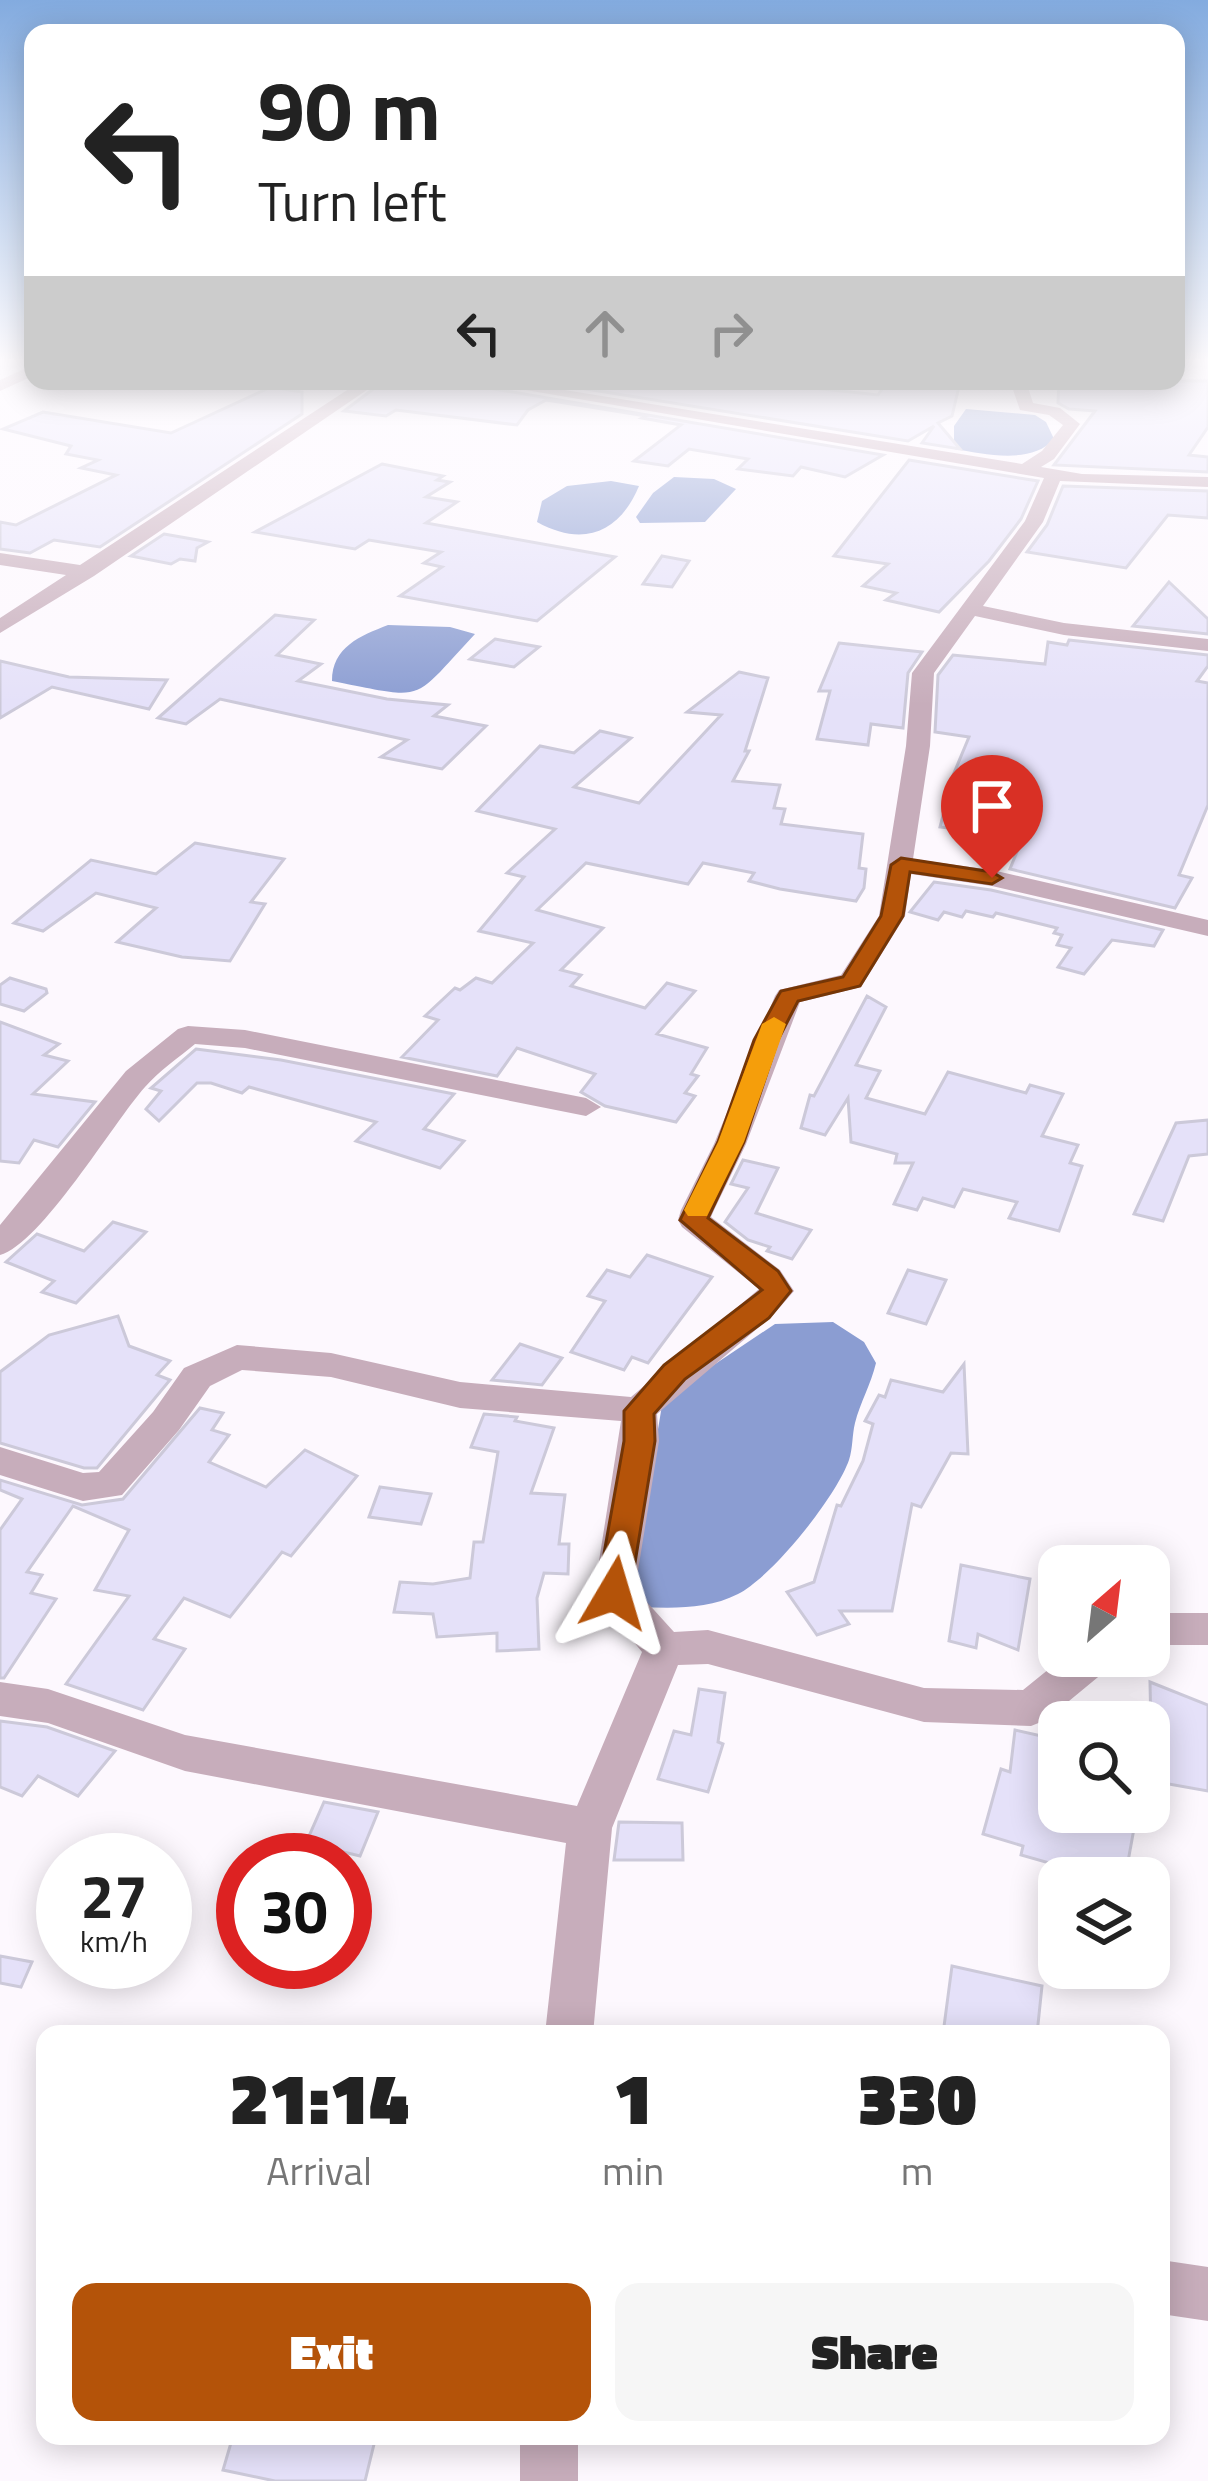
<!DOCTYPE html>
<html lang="en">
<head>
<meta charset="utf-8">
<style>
	body { margin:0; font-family:"Titillium Web",sans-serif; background:#f6f6f6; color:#222; height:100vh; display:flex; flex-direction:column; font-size:45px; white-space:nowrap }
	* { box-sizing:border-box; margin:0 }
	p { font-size:39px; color:#767676 }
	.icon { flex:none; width:66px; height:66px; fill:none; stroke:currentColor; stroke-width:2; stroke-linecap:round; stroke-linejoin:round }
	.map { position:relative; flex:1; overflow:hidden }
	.panel { position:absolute; left:36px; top:2025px; width:1134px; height:420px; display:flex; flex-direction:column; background:#fff; border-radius:24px; box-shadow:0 6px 30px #0003 }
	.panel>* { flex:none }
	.top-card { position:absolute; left:24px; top:24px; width:1161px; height:366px; border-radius:24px; box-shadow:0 6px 30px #0003; background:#fff; color:#222; overflow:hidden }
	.needle { width:78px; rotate:28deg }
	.tools { position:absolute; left:1038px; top:1545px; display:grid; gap:24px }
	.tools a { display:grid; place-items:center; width:132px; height:132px; border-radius:24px; background:#fff; box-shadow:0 6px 30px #0003; font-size:60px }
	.speed { position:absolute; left:36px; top:1833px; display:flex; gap:24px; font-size:60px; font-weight:700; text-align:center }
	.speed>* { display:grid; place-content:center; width:156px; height:156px; border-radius:50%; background:#fff; box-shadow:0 6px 30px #0003; line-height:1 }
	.speed small { font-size:30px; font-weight:400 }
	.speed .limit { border:18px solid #d22; background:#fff; color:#111 }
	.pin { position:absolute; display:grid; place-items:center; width:102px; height:102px; color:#fff; margin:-123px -51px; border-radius:50% 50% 50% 0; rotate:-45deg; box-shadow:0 0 12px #0007 }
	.pin .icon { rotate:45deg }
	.me { position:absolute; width:132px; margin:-66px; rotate:7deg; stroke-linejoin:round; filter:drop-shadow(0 0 9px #0008) }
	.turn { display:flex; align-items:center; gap:42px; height:252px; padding:0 36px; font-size:54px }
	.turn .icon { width:156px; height:156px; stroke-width:2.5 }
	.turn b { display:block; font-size:84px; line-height:102px }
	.lanes { display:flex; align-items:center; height:114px; padding:0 36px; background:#0003; justify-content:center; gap:60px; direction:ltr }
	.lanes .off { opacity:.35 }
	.eta { display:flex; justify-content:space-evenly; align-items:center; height:204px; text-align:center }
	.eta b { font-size:72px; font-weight:800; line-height:84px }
	.primary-button { display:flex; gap:24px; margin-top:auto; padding:24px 36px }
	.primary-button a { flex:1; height:138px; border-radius:24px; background:#b45309; color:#fff; font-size:48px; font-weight:800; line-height:138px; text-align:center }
	.primary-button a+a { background:#f6f6f6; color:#222 }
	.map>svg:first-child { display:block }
	.water { fill:#8b9dd2 }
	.building { fill:#e5e1f9; stroke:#ccc9d9; stroke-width:3 }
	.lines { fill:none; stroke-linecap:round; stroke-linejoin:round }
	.street { fill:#c7adbb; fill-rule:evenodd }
	.route { fill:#b45309; stroke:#753606; stroke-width:3 }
	.slow { fill:#f59e0b }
</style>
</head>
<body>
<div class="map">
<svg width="1208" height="2481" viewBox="0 0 1208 2481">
	<rect width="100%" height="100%" fill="#fdf8fe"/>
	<g class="water">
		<path d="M966,409L1035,415L1046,422L1054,439C1031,465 985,454 954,449V426Z"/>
		<polygon points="674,477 714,479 736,489 705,522 640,523 636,517 653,493"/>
		<path d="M611,481L639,486C619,534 582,547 537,522L542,501L567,486Z"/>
		<path d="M388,625L450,627L475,634C410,703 429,700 332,681C332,647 360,636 388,625Z"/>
		<path d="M833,1322L864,1342L876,1363C871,1384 860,1403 855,1423C852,1435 853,1448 849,1460C836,1497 773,1576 738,1594C707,1610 672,1608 638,1607L637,1557L663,1399L775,1324Z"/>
	</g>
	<g class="building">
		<polygon points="384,381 468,381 471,385 883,455 845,477 801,467 793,476 738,469 748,459 689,449 668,466 634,461 681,425 642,418 646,416 546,400 528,410 517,425 396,410 386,416 344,411"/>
		<polygon points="537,381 786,381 784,385 878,395 887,382 960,382 952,416 938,423 960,449 922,443 934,426 908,441"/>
		<polygon points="1059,381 1208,381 1208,427 1189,455 1208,457 1208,472 1054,465 1095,411 1069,409 1058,403"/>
		<polygon points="271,387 302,392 302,414 100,547 54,540 30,553 0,549 0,522 16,525 116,475 81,468 98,460 66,454 71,446 3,429 43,412 171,433"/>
		<polygon points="909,460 1038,481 1021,519 989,561 939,612 886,600 896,593 863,586 888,564 834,556"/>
		<polygon points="382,464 443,476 437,480 450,482 426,497 457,502 426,523 615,557 537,621 400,596 442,567 424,563 441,552 369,540 355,549 255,532"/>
		<polygon points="1063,486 1208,491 1208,518 1168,515 1126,568 1027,552 1047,525"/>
		<polygon points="164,534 198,540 208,542 197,548 195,561 180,559 171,564 131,556"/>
		<polygon points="662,556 689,561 672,587 643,584"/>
		<polygon points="1169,582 1208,619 1208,634 1133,626"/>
		<polygon points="275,615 314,620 277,655 321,664 298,681 387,699 448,705 434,716 486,726 442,769 381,757 407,740 220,699 186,724 158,718"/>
		<polygon points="495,639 539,647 514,667 470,659"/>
		<polygon points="1069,640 1208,655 1208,666 1197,681 1208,683 1208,805 1179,875 1192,878 1175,908 1010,869 1023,837 940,827 948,797 944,797 969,737 935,732 938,675 953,655 1045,664 1048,642 1067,645"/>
		<polygon points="839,643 922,652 908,673 903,728 871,724 868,745 817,739 830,691 819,691"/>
		<polygon points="0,661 69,677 167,680 149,709 52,687 0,718"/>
		<polygon points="739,672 768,678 745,751 749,751 733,781 780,785 774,808 785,809 781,824 863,834 859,868 866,869 864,888 856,901 780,889 749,881 754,873 703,863 688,884 586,863 537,910 603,928 561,970 581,975 571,986 645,1008 667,983 695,991 657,1034 707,1048 691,1074 698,1076 685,1093 695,1096 676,1122 605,1106 581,1092 595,1074 517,1048 497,1076 402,1057 438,1020 425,1016 455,988 460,990 476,978 492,983 533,943 479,931 524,877 507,873 555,829 477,811 540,746 574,753 600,731 631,738 574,787 639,803 721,715 687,712"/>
		<polygon points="195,843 284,859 251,902 265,904 230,961 182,957 117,942 156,908 96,893 43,931 14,923 91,860 156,874"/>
		<polygon points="934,882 991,890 1163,930 1154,946 1112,940 1084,974 1058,967 1071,948 1057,945 1062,935 1054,933 1057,928 996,913 993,917 966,911 962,917 944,912 938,920 910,912"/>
		<polygon points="10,978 46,989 47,993 24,1011 0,1004 0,985"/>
		<polygon points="867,996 886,1007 856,1065 880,1071 866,1098 925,1114 948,1072 1026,1093 1030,1085 1063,1094 1042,1136 1078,1145 1070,1163 1082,1166 1059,1231 1009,1218 1017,1202 963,1189 954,1207 923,1198 917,1210 894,1204 913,1163 895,1163 897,1154 851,1142 848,1098 825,1135 801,1128 810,1095 814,1096"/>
		<polygon points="0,1022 59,1044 44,1055 68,1061 33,1094 95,1102 58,1147 34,1140 19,1163 0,1161"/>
		<polygon points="196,1049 281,1060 454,1094 424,1129 464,1141 440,1168 356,1141 376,1122 249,1087 242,1093 211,1083 197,1083 159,1121 146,1109 161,1091 151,1088"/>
		<polygon points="1208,1120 1208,1154 1189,1156 1163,1221 1134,1214 1176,1123"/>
		<polygon points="743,1160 778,1168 756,1213 811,1230 792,1259 767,1251 770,1247 748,1240 725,1222 748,1188 731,1184"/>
		<polygon points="113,1222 146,1232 76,1303 42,1292 54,1281 6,1262 37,1234 84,1251"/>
		<polygon points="647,1255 712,1277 648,1363 632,1357 624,1370 571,1352 605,1301 588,1296 607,1270 630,1277"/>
		<polygon points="908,1270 946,1280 926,1324 888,1313"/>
		<polygon points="118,1316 129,1346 170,1361 157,1375 170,1380 97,1468 84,1468 0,1443 0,1372 49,1335"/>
		<polygon points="520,1344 562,1358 542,1385 492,1380"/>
		<polygon points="964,1364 968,1454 951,1453 921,1507 912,1504 892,1611 840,1611 849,1624 817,1635 787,1592 814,1582 837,1505 841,1506 863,1461 873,1424 865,1421 879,1395 885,1397 891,1380 943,1392"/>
		<polygon points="200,1408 223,1413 212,1430 229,1435 209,1462 266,1487 305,1450 357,1476 291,1556 282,1552 230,1617 184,1598 154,1639 185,1649 143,1710 66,1684 129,1596 95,1590 129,1530 73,1506 27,1572 42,1575 31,1593 56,1599 4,1678 0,1678 0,1530 22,1499 0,1490 0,1480 82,1505 123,1499"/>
		<polygon points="484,1414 517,1417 515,1421 554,1428 531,1493 565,1495 559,1544 569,1544 568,1574 544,1573 537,1598 539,1649 497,1651 497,1633 437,1637 433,1614 394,1612 400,1582 433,1584 470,1578 474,1542 483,1542 498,1452 471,1447"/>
		<polygon points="380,1487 431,1494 421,1524 369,1517"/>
		<polygon points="961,1565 1030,1579 1018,1650 978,1634 976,1648 949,1641"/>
		<polygon points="1150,1682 1208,1705 1208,1791 1152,1781"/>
		<polygon points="699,1689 725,1693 718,1742 723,1744 708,1792 658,1779 674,1731 691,1735"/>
		<polygon points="0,1721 47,1727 115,1751 78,1796 38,1776 22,1796 0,1787"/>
		<polygon points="1015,1730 1059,1740 1059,1812 1137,1812 1125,1878 1064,1878 1067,1868 1021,1855 1023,1846 983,1834 1001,1769 1010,1772"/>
		<polygon points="324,1802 378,1812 360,1856 306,1843"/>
		<polygon points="619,1822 682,1823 683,1860 614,1860"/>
		<polygon points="0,1956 32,1962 21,1987 0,1983"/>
		<polygon points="952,1966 1042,1986 1037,2034 943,2034"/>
		<polygon points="233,2436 376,2436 365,2481 275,2481 223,2470"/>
	</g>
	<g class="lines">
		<g class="street">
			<polygon points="33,365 33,376 0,391 0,380"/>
			<polygon points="361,381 380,381 94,576 0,633 0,618 66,575 0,565 0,553 80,565"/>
			<polygon points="472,381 509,381 1022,464 1042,451 1063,425 1049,415 1020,410 1010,381 1026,381 1033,403 1060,408 1080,424 1054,459 1041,467 1082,474 1208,477 1208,487 1060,481 1043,522 983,606 1064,623 1208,639 1208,651 1064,635 975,616 934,673 930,746 913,859 992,870 1208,920 1208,936 992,886 911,874 905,916 861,987 800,1002 746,1144 714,1210 711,1217 780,1270 794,1291 773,1315 657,1414 659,1441 635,1589 674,1632 708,1630 924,1688 1023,1690 1065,1656 1115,1656 1109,1668 1046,1720 1031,1726 924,1722 708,1664 678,1665 612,1828 593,2034 545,2034 566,1843 185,1771 48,1723 0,1716 0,1682 48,1689 185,1735 577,1806 642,1652 594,1593 621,1421 460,1408 331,1377 242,1370 210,1386 179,1430 122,1495 83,1501 0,1475 0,1447 83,1473 99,1472 153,1412 184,1368 237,1345 331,1353 460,1382 631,1397 759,1289 682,1227 678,1220 681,1210 714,1144 775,996 779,990 841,975 879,916 906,746 912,673 1025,521 1044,478"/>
			<path d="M188,1026L245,1030L586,1098L601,1107L586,1116L245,1048L195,1044C178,1058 159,1071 145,1087C113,1123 41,1244 0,1255V1225L126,1071L178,1029Z"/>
			<rect x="1149" y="1613" width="59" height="32"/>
			<polygon points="1161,2260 1208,2267 1208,2321 1161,2314"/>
			<rect x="520" y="2436" width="58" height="45"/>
		</g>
	</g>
	<linearGradient id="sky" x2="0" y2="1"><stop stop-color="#83abdf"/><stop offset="0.51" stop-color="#fefcff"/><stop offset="1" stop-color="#fefcff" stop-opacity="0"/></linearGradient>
	<rect width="1208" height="705" fill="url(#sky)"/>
	<polygon class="route" points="901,858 992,872 1002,878 992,884 910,872 903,916 860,986 798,1001 778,1040 744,1142 708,1218 778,1271 791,1291 769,1318 685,1379 654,1414 655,1441 630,1593 626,1602 614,1606 602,1602 597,1593 624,1441 624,1411 664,1365 762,1290 680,1220 718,1142 754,1040 778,996 781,991 843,977 881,916 891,865"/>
	<polygon class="slow" points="774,1017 786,1024 744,1142 707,1216 688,1216 684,1210 718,1142 762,1024"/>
</svg>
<div class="tools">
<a><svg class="needle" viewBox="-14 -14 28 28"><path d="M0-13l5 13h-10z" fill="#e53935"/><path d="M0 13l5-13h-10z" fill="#767676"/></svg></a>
<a><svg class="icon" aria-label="search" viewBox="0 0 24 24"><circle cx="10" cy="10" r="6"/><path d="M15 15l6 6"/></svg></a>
<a><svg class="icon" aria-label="layers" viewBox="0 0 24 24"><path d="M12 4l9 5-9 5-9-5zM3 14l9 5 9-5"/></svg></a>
</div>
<div class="speed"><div>27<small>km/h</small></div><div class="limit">30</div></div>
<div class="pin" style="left:992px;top:878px;background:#d93025"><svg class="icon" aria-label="arrive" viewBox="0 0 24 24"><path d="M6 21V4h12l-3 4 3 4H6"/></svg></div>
<svg class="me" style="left:614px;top:1593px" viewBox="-20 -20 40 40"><path d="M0-17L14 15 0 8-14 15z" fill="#b45309" stroke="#fff" stroke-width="4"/></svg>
<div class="top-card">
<div class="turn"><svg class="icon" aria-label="left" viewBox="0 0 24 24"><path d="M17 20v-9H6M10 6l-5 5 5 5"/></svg><div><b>90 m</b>Turn left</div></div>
<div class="lanes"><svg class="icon" aria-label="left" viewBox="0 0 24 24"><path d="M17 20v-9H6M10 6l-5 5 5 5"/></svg><svg class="icon off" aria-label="ahead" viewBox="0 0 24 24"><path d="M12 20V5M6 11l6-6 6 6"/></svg><svg class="icon off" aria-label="right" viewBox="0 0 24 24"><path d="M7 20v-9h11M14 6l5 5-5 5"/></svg></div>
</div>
<section class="panel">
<div class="eta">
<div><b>21:14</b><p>Arrival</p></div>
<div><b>1</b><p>min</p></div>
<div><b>330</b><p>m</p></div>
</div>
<div class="primary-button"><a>Exit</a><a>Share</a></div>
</section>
</div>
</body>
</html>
